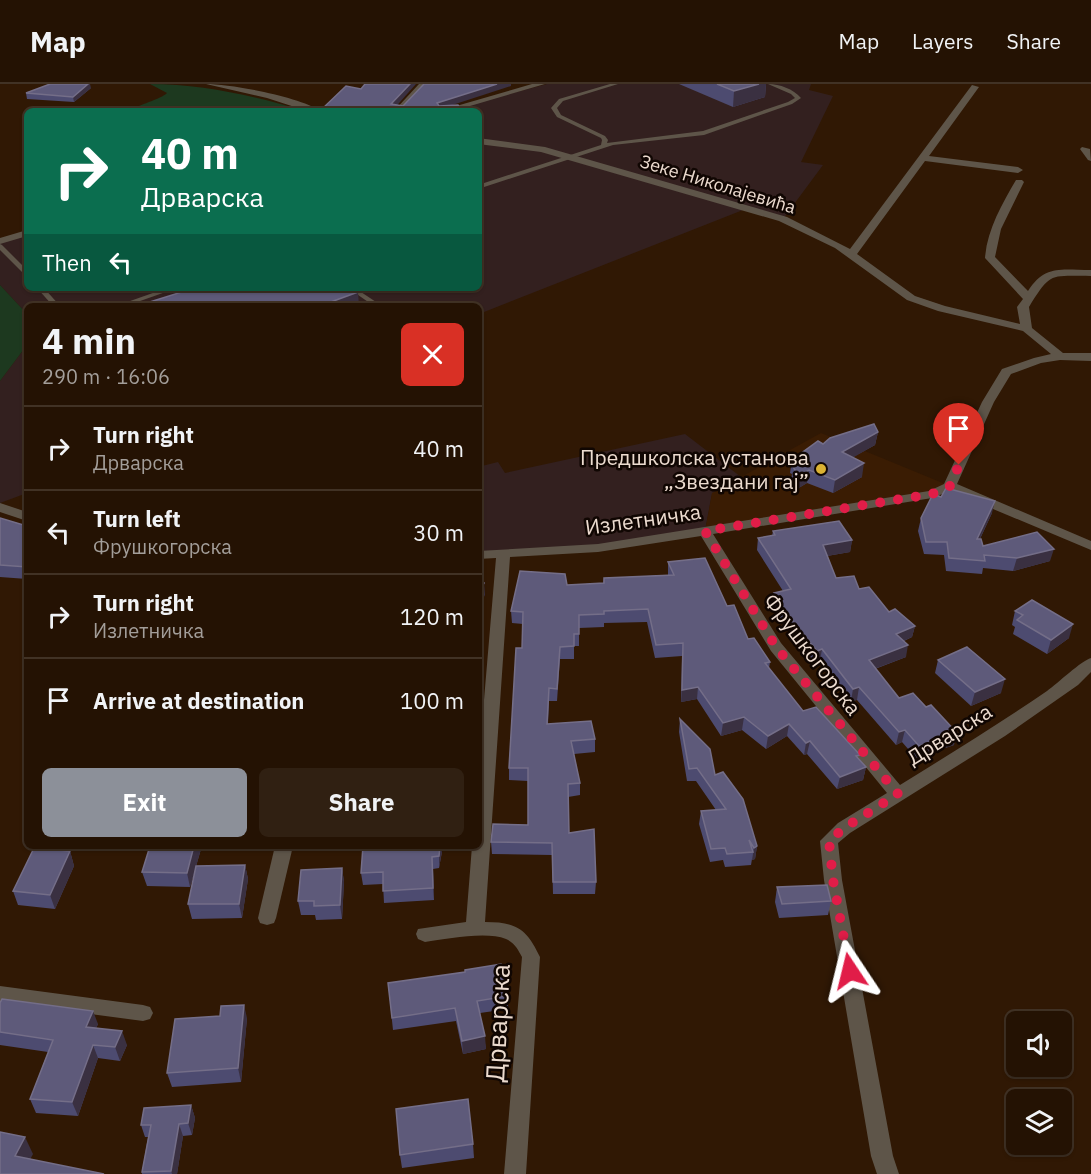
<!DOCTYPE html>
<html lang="en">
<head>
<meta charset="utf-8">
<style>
	body { margin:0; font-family:"IBM Plex Sans",sans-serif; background:#302012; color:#f1f3f6; height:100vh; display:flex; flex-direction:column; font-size:22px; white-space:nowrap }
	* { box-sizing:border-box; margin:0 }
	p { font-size:20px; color:#a39e9a }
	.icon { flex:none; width:33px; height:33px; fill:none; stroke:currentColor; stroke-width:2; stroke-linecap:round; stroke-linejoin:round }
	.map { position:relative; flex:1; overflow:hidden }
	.panel { position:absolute; left:24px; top:219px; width:458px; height:546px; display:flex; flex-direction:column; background:#241203; border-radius:9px; box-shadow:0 2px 4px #0004,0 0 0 2px #413225 }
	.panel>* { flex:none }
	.guide { position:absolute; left:24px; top:24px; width:458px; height:183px; border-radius:9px; box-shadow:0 2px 4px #0004,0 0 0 2px #413225; background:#0b6e4f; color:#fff; overflow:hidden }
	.fabs { position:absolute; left:1006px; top:927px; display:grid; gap:12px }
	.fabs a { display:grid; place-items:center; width:66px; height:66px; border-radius:9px; background:#241203; box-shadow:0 2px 4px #0004,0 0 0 2px #413225; font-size:30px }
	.pin { position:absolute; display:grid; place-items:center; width:51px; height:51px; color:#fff; margin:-62px -26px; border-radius:50% 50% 50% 0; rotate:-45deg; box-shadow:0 0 6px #0007 }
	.pin .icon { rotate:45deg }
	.me { position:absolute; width:66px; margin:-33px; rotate:350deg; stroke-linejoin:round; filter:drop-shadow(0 0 4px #0008) }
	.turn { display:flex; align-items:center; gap:21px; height:126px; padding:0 18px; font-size:27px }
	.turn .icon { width:78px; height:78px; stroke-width:2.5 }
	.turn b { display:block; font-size:42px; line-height:51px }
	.then { display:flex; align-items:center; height:57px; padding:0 18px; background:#0003; gap:12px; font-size:22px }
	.round { display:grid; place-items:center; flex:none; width:63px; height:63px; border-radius:9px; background:#302012 }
	.headline { display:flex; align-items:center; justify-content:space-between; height:102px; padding:0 18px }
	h1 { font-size:36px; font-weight:700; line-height:45px }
	.action { display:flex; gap:12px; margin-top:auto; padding:12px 18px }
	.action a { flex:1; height:69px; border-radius:9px; background:#8c9099; color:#fff; font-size:24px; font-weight:700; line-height:69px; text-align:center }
	.action a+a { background:#302012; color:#f1f3f6 }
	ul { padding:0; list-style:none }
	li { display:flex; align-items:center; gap:18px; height:84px; padding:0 18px; border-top:2px solid #413225 }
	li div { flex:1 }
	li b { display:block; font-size:22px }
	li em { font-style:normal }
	header { display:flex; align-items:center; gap:36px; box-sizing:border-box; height:84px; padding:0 30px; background:#241203; border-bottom:2px solid #413225 }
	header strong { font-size:28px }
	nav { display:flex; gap:33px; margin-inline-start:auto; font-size:21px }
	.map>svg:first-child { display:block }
	.industrial { fill:#33201f }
	.built { fill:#3a1c03 }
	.green { fill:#1d391f }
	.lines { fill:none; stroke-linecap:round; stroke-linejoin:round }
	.service { fill:#5e5549; fill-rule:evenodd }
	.minor { fill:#5e5549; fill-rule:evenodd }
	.wall { fill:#4d4b70 }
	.shaded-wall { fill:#3a3041 }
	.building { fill:#5e5a7a; stroke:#746e88; stroke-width:1.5 }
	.route { stroke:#e11d48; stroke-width:10; stroke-dasharray:0 18 }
	.poi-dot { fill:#dbb233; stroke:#100602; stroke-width:2 }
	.labels { text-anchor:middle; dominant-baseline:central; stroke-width:5; stroke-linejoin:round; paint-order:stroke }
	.far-street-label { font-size:18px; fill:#ecdbcf; stroke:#100602 }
	.poi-label { font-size:21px; fill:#ecdbcf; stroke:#100602; text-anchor:end }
	.street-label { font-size:21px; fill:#ecdbcf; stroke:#100602 }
	.near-street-label { font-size:26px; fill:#ecdbcf; stroke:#100602 }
</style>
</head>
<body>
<header>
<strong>Map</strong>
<nav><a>Map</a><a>Layers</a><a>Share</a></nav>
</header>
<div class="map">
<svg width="1091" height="1090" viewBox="0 0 1091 1090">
	<rect width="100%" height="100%" fill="#301804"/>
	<g class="industrial">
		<polygon points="547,0 811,0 809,6 833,12 801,78 823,81 783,135 748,124 479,230 478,222 27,222 27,230 0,201 0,157 27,149 27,204 478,204 478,27 462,27 460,23"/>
		<polygon points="27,261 27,409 0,419 0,297"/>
		<polygon points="685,350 741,393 712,410 705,447 598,464 479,471 478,383 498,378 505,389"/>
	</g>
	<polygon class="built" points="821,349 950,402 941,406 705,447 712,409"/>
	<g class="green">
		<path d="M150,0C203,0 254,12 305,27H128C138,21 161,15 167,9Z"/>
		<polygon points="0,201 27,230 27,261 0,297"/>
	</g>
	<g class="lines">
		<g class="service">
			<path d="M610,0H618L563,17L557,24L561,31L605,52L608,56L607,59L703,47L788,18L795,14L791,10L768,0C780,0 793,5 801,14L792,20L704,51L613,61L478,105V101L601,61L602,56L601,54L557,33L551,24L559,15Z"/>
			<polygon points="0,160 2,161 27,186 27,192 25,191 0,166"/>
			<polygon points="37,204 44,204 60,222 53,222"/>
			<polygon points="167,204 177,204 126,222 116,222"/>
			<polygon points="348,204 355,204 382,222 374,222"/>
		</g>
		<g class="minor">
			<path d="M206,0C231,0 301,13 320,27H307L267,14Z"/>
			<polygon points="419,0 428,0 403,27 394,27"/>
			<polygon points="532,0 545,0 453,27 439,27"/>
			<path d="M972,1L979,3L929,72L1018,83L1023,86L1018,89L925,77L857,170L915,212L945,222L1020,240L1017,223L1023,215L985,174C987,146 1002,120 1016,96H1022L1024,98L1001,145L995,173L1028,207C1045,180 1062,186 1091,186V192C1049,192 1051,188 1029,223L1032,244L1063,269H1091V277L1060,276L1041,279L1011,290L994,318L957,400L1091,457V466L950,407L932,414L713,450L781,559L900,701C950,670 999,640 1047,607C1058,599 1081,577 1091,574V588L1078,601L1005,652L850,749L838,759L842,796L893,1072L899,1090H877L871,1072L824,796L820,757L838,739L887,709L771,567L701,452L598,468L510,473L485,838C517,838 527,845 540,873L526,1090H504L522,873C518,866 515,859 506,855C486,847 447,855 425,858L418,855L416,850L418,845L466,838L472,762H478V687L496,474L478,475V467L598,460L929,407L944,400L982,318L1002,285L1034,274L1051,270L1023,247L938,227L907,216L835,164L779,137L541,68L478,60V54L545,63L787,133L850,165Z"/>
			<polygon points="1082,63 1090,65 1091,77 1088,76 1080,65"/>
			<polygon points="27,146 27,152 0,160 0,154"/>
			<polygon points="0,419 27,428 27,437 0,428"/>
			<polygon points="275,762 293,762 276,834 274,839 267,841 260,839 258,834"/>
			<polygon points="0,902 143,921 150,923 153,929 150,935 143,937 0,918"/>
		</g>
	</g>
	<g class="wall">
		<polygon points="679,0 766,0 765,13 733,23"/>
		<polygon points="91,4 74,18 27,15 26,9"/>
		<polygon points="878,348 875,361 853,373 862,393 833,409 807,399 797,405 791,396 792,390 790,389 792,376 823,360"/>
		<polygon points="992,429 980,455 983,462 1050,477 1013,487 983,484 982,490 946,487 944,471 924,470 918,447 921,434"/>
		<polygon points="0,434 27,442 27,495 0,493"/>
		<polygon points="773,447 852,456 850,468 827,472 836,494 859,505 889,528 915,542 912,553 904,557 906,573 875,585 899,614 954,661 916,674 902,658 896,661 857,616 851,617 820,577 815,579 776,530 776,527 772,521 774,509 783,507 757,466 758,454 772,452"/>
		<polygon points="668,478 727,522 748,555 770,578 769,584 803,627 859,675 866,683 863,696 837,705 807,670 804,671 787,652 766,665 742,646 721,652 697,615 681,618 682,572 655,574 647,538 604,539 604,543 579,544 579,562 574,562 574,575 560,575 557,617 549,617 548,640 595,655 595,668 574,670 580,699 580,711 568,713 569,749 596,798 595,810 553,810 552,771 492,770 491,758 528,741 528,697 509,696 509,684 522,564 523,540 512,539 511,527 567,501 603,499 604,494 668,491"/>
		<polygon points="1015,527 1069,554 1047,570 1013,550 1015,543 1012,541"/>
		<polygon points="938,576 1001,609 971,622 935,589"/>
		<polygon points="680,635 715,691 757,762 755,775 752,776 752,775 751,781 725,783 723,776 710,778 699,740 701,727 716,726 696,697 687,697 679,648"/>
		<polygon points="363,762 443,762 439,784 433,785 434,816 384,819 383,800 363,801 361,789"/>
		<polygon points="201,765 190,803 147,802 142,788"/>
		<polygon points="70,767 74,782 55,825 18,821 13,807"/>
		<polygon points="245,781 248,795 242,834 192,835 188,820"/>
		<polygon points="342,784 344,798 342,835 316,836 315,831 301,831 298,817"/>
		<polygon points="777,803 831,817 828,831 779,834 775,818"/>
		<polygon points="388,899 508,912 508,925 480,929 486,965 463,970 456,937 393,946"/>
		<polygon points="0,919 98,940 96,944 127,961 120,977 98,974 78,1032 36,1029 30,1015 48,968 0,961"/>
		<polygon points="220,932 247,934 241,998 172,1003 167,989"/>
		<polygon points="191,1021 195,1034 192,1051 183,1052 177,1090 142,1090 142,1088 148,1053 145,1053 141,1041"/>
		<polygon points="473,1060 474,1074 402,1084 400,1071"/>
	</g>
	<g class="shaded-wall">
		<polygon points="88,0 90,0 91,4 74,18 73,13"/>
		<polygon points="410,0 416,0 392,27 391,20"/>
		<polygon points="497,0 511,0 511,2 437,26 437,19"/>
		<polygon points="759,0 766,0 765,13 733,23 734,7"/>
		<polygon points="293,204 304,204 306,216 295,221"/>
		<polygon points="358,208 359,222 320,222"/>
		<polygon points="878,348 875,361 840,381 842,368"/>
		<polygon points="864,379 862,393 833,409 835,396"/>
		<polygon points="809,386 807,399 797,405 799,392"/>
		<polygon points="995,417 992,429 974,467 977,455"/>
		<polygon points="852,456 850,468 821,473 823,461"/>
		<polygon points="1054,465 1050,477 1013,487 1017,474"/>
		<polygon points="484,499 485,511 478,524 478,511"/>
		<polygon points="1073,540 1069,554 1047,570 1051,556"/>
		<polygon points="915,542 912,553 894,561 896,550"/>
		<polygon points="908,561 906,573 866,588 869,576"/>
		<polygon points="822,565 820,577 815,579 817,567"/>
		<polygon points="1005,595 1001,609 971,622 975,608"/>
		<polygon points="698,603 697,615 681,618 682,606"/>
		<polygon points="859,603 857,616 851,617 853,605"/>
		<polygon points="744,633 742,646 721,652 723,639"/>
		<polygon points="789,640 787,652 766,665 768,652"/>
		<polygon points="905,646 902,658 896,661 899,648"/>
		<polygon points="957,649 954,661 916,674 919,662"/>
		<polygon points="810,657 807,670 804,671 806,659"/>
		<polygon points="866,683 863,696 837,705 840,693"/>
		<polygon points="194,762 200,762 201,765 190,803 187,789"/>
		<polygon points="440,762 443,762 439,784 439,772"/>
		<polygon points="757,762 755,775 752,776 754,764"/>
		<polygon points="70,767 74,782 55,825 50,811"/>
		<polygon points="432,773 433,785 434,816 433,804"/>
		<polygon points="245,781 248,795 242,834 239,820"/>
		<polygon points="342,784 344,798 342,835 340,821"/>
		<polygon points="244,921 247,934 241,998 238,984"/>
		<polygon points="93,927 98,940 91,956 86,943"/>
		<polygon points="122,947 127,961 120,977 115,963"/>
		<polygon points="485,952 486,965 463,970 462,957"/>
		<polygon points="93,961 98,974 78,1032 72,1018"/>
		<polygon points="191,1021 195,1034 192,1051 188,1039"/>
		<polygon points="179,1040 183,1052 177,1090 172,1090 171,1087"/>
		<polygon points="25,1053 33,1070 23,1089 15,1072"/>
	</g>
	<g class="building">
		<polygon points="50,0 88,0 73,13 26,9"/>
		<polygon points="365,0 410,0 391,20 403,22 424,0 497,0 437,19 439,22 458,21 462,27 320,27 346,2 361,5"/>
		<polygon points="717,0 759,0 734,7"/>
		<polygon points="181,204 293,204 295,207 313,206 319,204 351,204 358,208 320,222 137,222 185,207"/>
		<polygon points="874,340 878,348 842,368 864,379 835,396 809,386 799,392 793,383 798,379 792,376 818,357 823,360 830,354"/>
		<polygon points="946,404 995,417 977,455 981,455 983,462 1037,448 1054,465 1017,474 984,471 985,477 949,474 947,458 926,458 921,434 933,410 941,413"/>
		<polygon points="0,434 27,442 27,483 0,481"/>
		<polygon points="839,437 852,456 823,461 836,494 854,492 859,505 869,503 889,528 895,525 915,542 896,550 908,561 869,576 899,614 913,609 926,623 931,621 957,649 919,662 905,646 899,648 859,603 853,605 822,565 817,567 777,518 780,517 774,509 791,505 758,454 775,451 773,447"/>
		<polygon points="705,474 727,522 734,521 748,555 754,554 770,578 765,579 803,627 816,623 860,671 856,672 866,683 840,693 810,657 806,659 789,640 768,652 744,633 723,639 698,603 682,606 683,559 656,561 648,525 604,527 604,530 579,531 579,550 574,550 574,562 560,563 557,605 549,604 547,640 591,637 595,655 571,657 580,699 568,700 569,749 594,745 596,798 553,798 552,759 491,758 493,740 528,741 528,684 509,684 516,564 522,564 523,528 511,527 520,487 565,490 567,501 604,499 604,494 674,491 668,478"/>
		<polygon points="478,498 484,499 478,511"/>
		<polygon points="1032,516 1073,540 1051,556 1017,536 1023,531 1015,527"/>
		<polygon points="967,563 1005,595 975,608 938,576"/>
		<polygon points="680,635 710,665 715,691 723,688 743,715 757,762 754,764 749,756 753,768 727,770 725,764 711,765 701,727 726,725 697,684 689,685"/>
		<polygon points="150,762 194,762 187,789 142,788"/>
		<polygon points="363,762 440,762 439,772 432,773 433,804 383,807 383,788 361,789"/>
		<polygon points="34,764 70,767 50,811 13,807"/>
		<polygon points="245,781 239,820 188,820 196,782"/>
		<polygon points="342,784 340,821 314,822 314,817 298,817 301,786"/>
		<polygon points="827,801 831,817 782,820 777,803"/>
		<polygon points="501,880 508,912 477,917 485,952 462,957 455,924 392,934 388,899 465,888 465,886"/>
		<polygon points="2,915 93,927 86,943 122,947 115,963 93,961 72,1018 30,1015 53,956 0,948 0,919"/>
		<polygon points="244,921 238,984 167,989 175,935 220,932 221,922"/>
		<polygon points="468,1015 473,1060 400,1071 396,1025"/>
		<polygon points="191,1021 188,1039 179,1040 171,1087 142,1088 151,1041 141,1041 144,1024"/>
		<polygon points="0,1048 25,1053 15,1072 104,1090 0,1090"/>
	</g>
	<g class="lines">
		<polyline class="route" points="850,887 833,796 829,757 844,744 898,710 776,563 705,447 932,410 950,402 959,381"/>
	</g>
	<circle class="poi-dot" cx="821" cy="385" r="6"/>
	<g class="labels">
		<g class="far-street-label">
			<text transform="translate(718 100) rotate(17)">Зеке Николајевића</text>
		</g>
		<g class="poi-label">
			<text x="809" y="373">Предшколска установа<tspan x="809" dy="24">„Звездани гај”</tspan></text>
		</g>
		<g class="street-label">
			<text transform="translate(643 435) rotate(-8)">Излетничка</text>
			<text transform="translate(813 570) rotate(53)">Фрушкогорска</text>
			<text transform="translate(949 650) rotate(-32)">Дрварска</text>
		</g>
		<g class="near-street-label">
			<text transform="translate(497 939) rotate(-87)">Дрварска</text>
		</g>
	</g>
</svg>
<div class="fabs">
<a><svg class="icon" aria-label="sound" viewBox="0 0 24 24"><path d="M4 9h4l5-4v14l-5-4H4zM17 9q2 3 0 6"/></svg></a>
<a><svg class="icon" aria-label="layers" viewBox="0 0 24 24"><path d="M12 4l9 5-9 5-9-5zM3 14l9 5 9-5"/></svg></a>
</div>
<div class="pin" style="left:959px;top:381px;background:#d93025"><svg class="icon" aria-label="arrive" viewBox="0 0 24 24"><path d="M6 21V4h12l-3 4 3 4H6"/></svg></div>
<svg class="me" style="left:850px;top:887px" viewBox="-20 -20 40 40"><path d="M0-17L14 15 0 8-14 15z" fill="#e11d48" stroke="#fff" stroke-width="4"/></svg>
<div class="guide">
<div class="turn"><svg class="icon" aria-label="right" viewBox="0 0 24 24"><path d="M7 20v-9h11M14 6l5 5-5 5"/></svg><div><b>40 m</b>Дрварска</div></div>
<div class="then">Then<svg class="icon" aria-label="left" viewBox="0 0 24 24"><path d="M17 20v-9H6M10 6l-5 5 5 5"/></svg></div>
</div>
<section class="panel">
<div class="headline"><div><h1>4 min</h1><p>290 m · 16:06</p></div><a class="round" style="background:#d93025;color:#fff"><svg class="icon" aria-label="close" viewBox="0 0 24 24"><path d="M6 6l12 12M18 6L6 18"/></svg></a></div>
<ul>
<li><svg class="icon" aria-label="right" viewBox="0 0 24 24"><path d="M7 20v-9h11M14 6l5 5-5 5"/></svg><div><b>Turn right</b><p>Дрварска</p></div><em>40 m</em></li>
<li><svg class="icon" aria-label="left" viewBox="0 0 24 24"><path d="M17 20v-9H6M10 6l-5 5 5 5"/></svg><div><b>Turn left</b><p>Фрушкогорска</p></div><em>30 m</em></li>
<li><svg class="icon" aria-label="right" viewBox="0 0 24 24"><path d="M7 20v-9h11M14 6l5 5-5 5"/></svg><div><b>Turn right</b><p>Излетничка</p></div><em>120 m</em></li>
<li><svg class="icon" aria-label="arrive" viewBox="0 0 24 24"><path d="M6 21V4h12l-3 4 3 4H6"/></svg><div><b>Arrive at destination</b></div><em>100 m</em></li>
</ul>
<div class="action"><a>Exit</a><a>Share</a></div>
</section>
</div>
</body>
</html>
